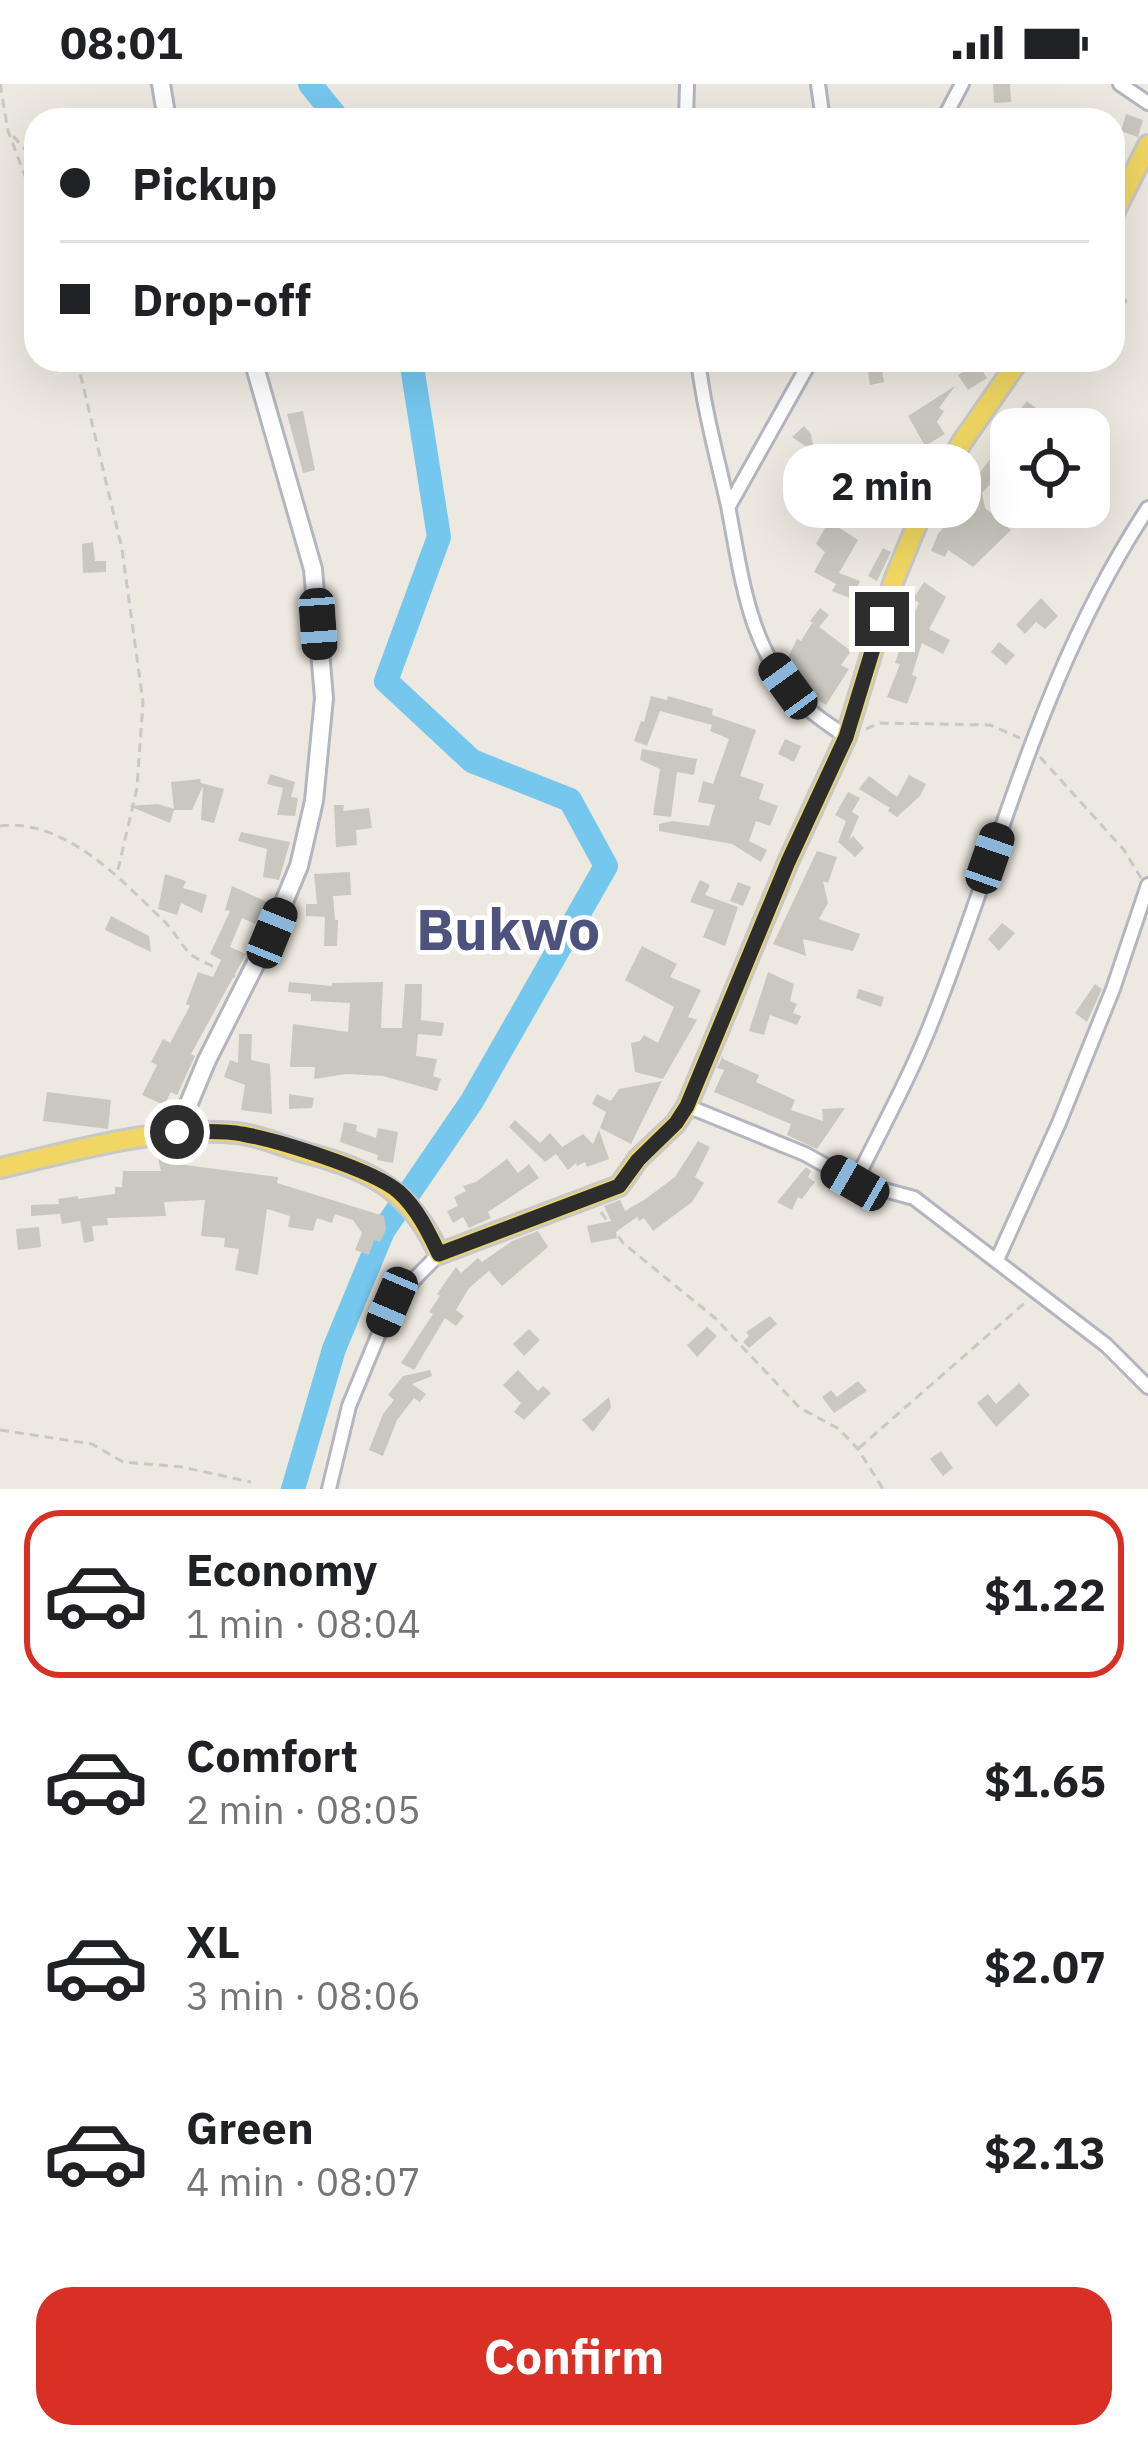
<!DOCTYPE html>
<meta charset="utf-8">
<style>
:root{--surface:#fff;--page:#f6f6f6;--text:#202124;--muted:#757577;--line:#e0e0e0;--accent:#d93025}
body{margin:0;font-family:"IBM Plex Sans",sans-serif;background:var(--page);color:var(--text);height:100vh;display:flex;flex-direction:column;font-size:45px;white-space:nowrap}
*{box-sizing:border-box;margin:0}
p{font-size:39px;color:var(--muted)}
.icon{flex:none;width:66px;height:66px;fill:none;stroke:currentColor;stroke-width:2;stroke-linecap:round;stroke-linejoin:round}
.map{position:relative;height:1405px;overflow:hidden}
.panel{display:flex;flex-direction:column;background:var(--surface);flex:1}
.panel>*{flex:none}
.hud{position:absolute;left:24px;top:24px;width:1101px;height:264px;border-radius:36px;box-shadow:0 12px 48px #0002;display:grid;align-content:center;height:264px;padding:0 36px;background:var(--surface)}
.tools{position:absolute;left:990px;top:324px;display:grid;gap:24px}
.tools a{display:grid;place-items:center;width:120px;height:120px;border-radius:24px;background:var(--surface);box-shadow:0 12px 48px #0002;font-size:60px}
.end{position:absolute;width:54px;height:54px;margin:-27px;border:15px solid #2d2d2d;background:#fff;box-shadow:0 0 0 6px #fff}
.from{border-radius:50%}
.bubble{position:absolute;height:84px;border-radius:36px;background:var(--surface);box-shadow:0 12px 48px #0002;font-size:39px;font-weight:700;line-height:84px;text-align:center}
.car{position:absolute;width:36px;height:72px;margin:-36px -18px;border-radius:15px;box-shadow:0 0 9px 3px #0007;background:linear-gradient(#222 24%,#8ab4d8 0 40%,#222 0 76%,#8ab4d8 0 86%,#222 0)}
.hud b{display:flex;align-items:center;gap:42px;height:114px;font-size:45px}
.hud b+b{border-top:3px solid var(--line)}
.hud i{width:30px;height:30px;background:var(--text)}
ul{padding:21px 0 0;list-style:none}
li{display:flex;align-items:center;gap:36px;height:168px;margin:0 24px 18px;padding:0 12px;border:6px solid transparent;border-radius:36px}
li div{flex:1}
li b{display:block;font-size:45px}
li em{font-style:normal;font-weight:700}
li.selected{border-color:var(--accent)}
li>.icon{width:108px;height:108px;stroke-width:1.5}
.cta{display:flex;gap:24px;margin-top:auto;padding:24px 36px}
.cta a{flex:1;height:138px;border-radius:36px;background:var(--accent);color:#fff;font-size:48px;font-weight:700;line-height:138px;text-align:center}
.status{display:flex;justify-content:space-between;align-items:center;height:84px;padding:0 60px;background:var(--surface);direction:ltr}
.status svg{height:33px;fill:currentColor}
.map>svg:first-child{display:block}
.lines{fill:none;stroke-linecap:round;stroke-linejoin:round}
.river{stroke:#75c7ee;stroke-width:24}
.building{fill:#cac7be}
.street-casing{stroke:#b3b5c0;stroke-width:18}
.secondary-casing{stroke:#b3b5c0;stroke-width:22}
.primary-casing{stroke:#c8c8c8;stroke-width:24}
.path{stroke:#c8c8c8;stroke-width:3;stroke-dasharray:9 6;stroke-linecap:butt}
.street{stroke:#fff;stroke-width:12}
.secondary{stroke:#fff;stroke-width:16}
.primary{stroke:#f0d763;stroke-width:18}
.route{stroke:#2d2d2d;stroke-width:15}
.labels{text-anchor:middle;stroke-width:9;stroke-linejoin:round;paint-order:stroke}
.town-label{font-size:57px;font-weight:bold;fill:#4d537e;stroke:#fff}
</style>
<div class="status"><b>08:01</b><svg viewBox="0 0 49 12"><path d="M0 12V9h3v3zM5 12V6h3v6zM10 12V3h3v9zM15 12V0h3v12zM26 1h20v11H26zM47 4h2v5h-2z"/></svg></div>
<div class="map">
<svg width="1148" height="1405" viewBox="0 0 1148 1405">
<rect width="100%" height="100%" fill="#eee9e0"/>
<g class="lines">
<!-- river -->
<path class="river" d="M 310,0 L 339,36
M 293,1405 L 334,1265 L 383,1147 L 472,1017 L 606,782 L 570,716 L 472,677 L 386,597 L 439,453 L 411,276"/>
</g>
<!-- building -->
<path class="building" d="M 993,0 L 1010,0 L 1011,18 L 994,19 Z
M 1126,30 L 1143,36 L 1138,53 L 1121,47 Z
M 1113,202 L 1128,217 L 1113,237 Z
M 866,276 L 880,276 L 884,298 L 870,301 Z
M 977,279 L 987,294 L 968,306 L 958,291 Z
M 955,302 L 939,324 L 944,327 L 937,338 L 945,350 L 925,362 L 908,332 Z
M 1027,317 L 1041,328 L 1027,345 L 1004,345 Z
M 303,327 L 315,386 L 303,389 L 287,330 Z
M 804,342 L 811,350 L 814,368 L 792,353 Z
M 893,374 L 920,393 L 911,408 L 894,398 L 881,384 Z
M 991,374 L 1005,384 L 982,409 L 985,424 L 1011,446 L 973,483 L 948,466 L 945,473 L 931,467 L 938,450 L 976,404 L 971,400 Z
M 829,437 L 858,456 L 839,489 L 860,497 L 852,515 L 832,507 L 836,500 L 814,488 L 825,468 L 816,460 Z
M 93,458 L 95,477 L 106,477 L 106,488 L 83,489 L 82,460 Z
M 883,464 L 891,468 L 877,497 L 868,492 Z
M 924,498 L 946,513 L 929,545 L 950,556 L 943,570 L 922,559 L 912,591 L 917,593 L 907,620 L 887,613 L 900,580 L 895,579 L 906,546 L 919,519 L 913,515 Z
M 1041,514 L 1058,532 L 1045,545 L 1036,538 L 1025,550 L 1016,541 Z
M 820,524 L 829,531 L 819,543 L 851,567 L 841,581 L 849,585 L 826,621 L 804,606 L 801,602 L 805,596 L 785,580 L 797,555 L 801,557 L 812,539 L 816,541 L 810,537 Z
M 999,558 L 1015,571 L 1006,581 L 991,568 Z
M 651,612 L 667,616 L 668,612 L 713,625 L 712,631 L 756,646 L 740,692 L 764,700 L 759,715 L 778,722 L 770,742 L 756,737 L 749,757 L 767,766 L 761,778 L 732,760 L 659,747 L 659,740 L 672,737 L 709,742 L 715,721 L 698,718 L 703,697 L 713,700 L 729,655 L 710,647 L 712,641 L 660,627 L 647,662 L 634,657 L 641,637 L 644,638 Z
M 785,655 L 801,662 L 794,678 L 778,670 Z
M 642,665 L 697,675 L 694,691 L 677,688 L 671,733 L 653,731 L 660,685 L 640,676 Z
M 270,690 L 295,698 L 291,713 L 298,714 L 295,732 L 277,731 L 283,704 L 267,700 Z
M 909,691 L 926,700 L 920,712 L 897,733 L 888,727 L 890,724 L 859,705 L 869,692 L 897,713 Z
M 200,695 L 201,699 L 224,705 L 214,739 L 201,736 L 203,702 L 192,726 L 174,726 L 170,739 L 129,722 L 158,720 L 174,725 L 171,698 Z
M 848,708 L 860,714 L 852,728 L 859,732 L 849,756 L 853,752 L 864,764 L 855,773 L 838,758 L 846,737 L 835,731 Z
M 334,721 L 344,721 L 343,727 L 369,724 L 372,744 L 356,746 L 357,761 L 336,763 Z
M 241,748 L 290,758 L 279,796 L 263,793 L 267,765 L 238,757 Z
M 817,767 L 837,773 L 828,799 L 823,797 L 828,819 L 819,835 L 860,850 L 853,867 L 803,855 L 806,872 L 773,860 Z
M 350,788 L 351,811 L 333,812 L 335,836 L 338,836 L 337,862 L 324,862 L 325,833 L 306,832 L 306,820 L 317,820 L 314,790 Z
M 165,790 L 186,797 L 183,804 L 207,811 L 202,829 L 181,819 L 177,831 L 158,825 Z
M 700,796 L 710,801 L 705,811 L 738,823 L 725,862 L 703,853 L 714,826 L 690,818 Z
M 738,798 L 751,803 L 743,822 L 730,817 Z
M 232,802 L 267,818 L 255,840 L 242,834 L 230,863 L 246,870 L 191,970 L 195,972 L 177,1011 L 171,1008 L 164,1021 L 142,1011 L 157,981 L 151,978 L 163,955 L 170,959 L 190,922 L 186,920 L 198,888 L 213,893 L 221,876 L 210,870 L 230,827 L 225,826 Z
M 111,832 L 149,852 L 151,868 L 105,846 Z
M 1002,839 L 1015,849 L 999,867 L 988,855 Z
M 642,862 L 677,880 L 670,893 L 701,906 L 688,933 L 697,936 L 663,995 L 635,988 L 631,959 L 640,957 L 644,951 L 658,959 L 674,923 L 625,896 Z
M 768,888 L 794,900 L 790,917 L 797,920 L 793,929 L 801,932 L 797,941 L 770,931 L 764,951 L 749,947 Z
M 289,898 L 332,902 L 332,899 L 383,898 L 381,944 L 402,944 L 405,900 L 422,900 L 421,936 L 444,939 L 442,952 L 418,950 L 416,972 L 437,975 L 433,992 L 441,995 L 437,1007 L 383,992 L 346,990 L 314,995 L 315,983 L 290,983 L 293,940 L 348,948 L 350,919 L 311,917 L 311,910 L 288,908 Z
M 1095,900 L 1102,905 L 1087,938 L 1075,929 Z
M 859,905 L 884,913 L 881,923 L 856,914 Z
M 239,950 L 252,950 L 251,976 L 270,980 L 272,1030 L 241,1026 L 245,1001 L 224,993 L 230,976 L 238,979 Z
M 723,971 L 723,975 L 759,991 L 756,998 L 795,1016 L 791,1026 L 823,1037 L 822,1025 L 845,1024 L 817,1065 L 787,1051 L 791,1040 L 714,1008 L 724,986 L 717,984 Z
M 662,997 L 631,1060 L 600,1044 L 606,1028 L 592,1020 L 597,1010 L 611,1017 L 619,1005 Z
M 47,1008 L 111,1016 L 108,1045 L 43,1037 Z
M 289,1010 L 314,1014 L 312,1024 L 289,1025 Z
M 515,1036 L 540,1059 L 550,1049 L 562,1063 L 583,1050 L 593,1060 L 599,1046 L 609,1075 L 587,1083 L 585,1078 L 577,1082 L 576,1079 L 568,1086 L 556,1070 L 545,1078 L 509,1043 Z
M 344,1038 L 357,1041 L 356,1047 L 376,1054 L 378,1044 L 398,1048 L 393,1079 L 377,1076 L 378,1071 L 340,1058 Z
M 698,1057 L 710,1063 L 695,1093 L 704,1099 L 692,1118 L 653,1147 L 644,1134 L 639,1137 L 637,1133 L 616,1148 L 617,1154 L 591,1159 L 587,1142 L 611,1137 L 604,1122 L 620,1116 L 625,1127 L 644,1116 L 675,1093 Z
M 169,1072 L 170,1079 L 278,1093 L 277,1099 L 384,1132 L 386,1146 L 380,1158 L 374,1156 L 369,1171 L 355,1166 L 362,1149 L 353,1136 L 335,1130 L 332,1139 L 317,1134 L 313,1147 L 288,1143 L 290,1132 L 267,1125 L 258,1191 L 235,1186 L 239,1165 L 224,1163 L 225,1154 L 201,1152 L 205,1116 L 164,1118 L 166,1132 L 107,1134 L 108,1141 L 92,1142 L 94,1157 L 84,1159 L 80,1137 L 62,1140 L 60,1130 L 31,1132 L 31,1121 L 59,1120 L 58,1115 L 78,1112 L 78,1115 L 115,1110 L 115,1103 L 122,1103 L 123,1087 L 161,1087 L 158,1075 Z
M 507,1075 L 518,1089 L 529,1080 L 539,1094 L 488,1128 L 491,1134 L 469,1144 L 463,1133 L 453,1139 L 447,1127 L 458,1122 L 454,1113 L 466,1107 L 463,1102 L 476,1098 Z
M 806,1083 L 811,1087 L 808,1093 L 815,1098 L 802,1115 L 798,1113 L 792,1126 L 777,1118 Z
M 39,1143 L 41,1163 L 18,1166 L 16,1145 Z
M 538,1147 L 548,1163 L 502,1202 L 489,1187 L 469,1204 L 456,1226 L 464,1232 L 456,1242 L 445,1234 L 414,1286 L 401,1279 L 433,1230 L 429,1228 L 440,1212 L 437,1210 L 456,1183 L 461,1189 L 478,1174 L 482,1178 L 512,1157 Z
M 770,1232 L 777,1240 L 749,1264 L 743,1258 L 749,1252 L 746,1248 Z
M 707,1243 L 717,1252 L 697,1273 L 687,1261 Z
M 529,1245 L 540,1256 L 524,1272 L 513,1260 Z
M 430,1286 L 432,1292 L 412,1300 L 426,1310 L 420,1318 L 414,1314 L 397,1336 L 383,1372 L 369,1366 L 383,1330 L 394,1316 L 388,1311 L 403,1292 Z
M 518,1286 L 538,1307 L 543,1302 L 551,1309 L 524,1336 L 514,1328 L 521,1319 L 503,1301 Z
M 858,1297 L 867,1307 L 834,1329 L 822,1313 L 831,1306 L 837,1313 Z
M 1019,1299 L 1030,1311 L 996,1343 L 977,1319 L 988,1310 L 996,1320 Z
M 609,1313 L 611,1324 L 593,1348 L 582,1336 Z
M 941,1367 L 953,1384 L 943,1392 L 930,1375 Z"/>
<g class="lines">
<!-- street casing -->
<g class="street-casing">
<path id="street" d="M 818,0 L 823,36
M 1120,0 L 1148,19
M 686,36 L 687,0
M 943,36 L 962,0
M 698,276 C 704,326 717,372 728,422 C 742,493 748,565 802,619 C 814,632 832,642 846,653
M 729,422 L 811,276
M 687,1022 L 805,1070 L 855,1098 L 914,1114 L 1106,1261 L 1148,1303
M 855,1098 C 882,1044 912,989 934,932 C 1004,755 1041,587 1148,424
M 997,1176 L 1059,1039 L 1113,905 L 1148,801
M 329,1405 L 349,1322 L 392,1218 L 439,1170"/>
</g>
<!-- secondary casing -->
<g class="secondary-casing">
<path id="secondary" d="M 161,0 L 167,36
M 177,1048 L 207,976 L 271,849 L 299,782 L 314,717 L 324,614 L 313,485 L 253,276"/>
</g>
<!-- primary casing -->
<g class="primary-casing">
<path id="primary" d="M 1113,131 L 1148,61
M 0,1084 C 78,1066 155,1042 236,1049 C 259,1051 284,1063 307,1069 C 373,1087 410,1106 439,1170 L 619,1102 L 638,1075 L 676,1039 L 687,1022 L 788,778 L 846,653 L 894,496 L 924,423 L 962,358 L 1019,276"/>
</g>
<!-- path -->
<path class="path" d="M 0,0 L 8,47 L 36,121
M 13,52 L 36,77
M 77,276 L 122,465 L 143,618 L 137,704 L 117,790
M 866,645 L 880,639 L 990,641 L 1020,654
M 1040,673 L 1124,766 L 1141,794
M 0,742 C 65,734 121,796 163,836 C 175,847 181,863 193,872 C 206,880 222,886 235,893
M 601,1128 L 623,1159 L 715,1234 L 800,1324 L 839,1345 L 858,1365 L 883,1405
M 0,1346 L 92,1360 L 123,1378 L 182,1383 L 251,1398
M 859,1364 L 1028,1216"/>
<!-- street -->
<use href="#street" class="street"/>
<!-- secondary -->
<use href="#secondary" class="secondary"/>
<!-- primary -->
<use href="#primary" class="primary"/>
</g>
<g class="lines">
<!-- route -->
<path class="route" d="M 177,1048 C 198,1048 222,1046 242,1050 C 277,1056 374,1086 399,1108 C 417,1124 429,1149 439,1170 L 619,1102 L 638,1076 L 676,1039 L 687,1022 L 788,778 L 846,653 L 882,535"/>
</g>
<g class="labels">
<!-- town labels -->
<g class="town-label">
<text x="508" y="866">Bukwo</text>
</g>
</g>
</svg>
<div class="tools">
<a><svg class="icon" aria-label="locate" viewBox="0 0 24 24"><circle cx="12" cy="12" r="6"/><path d="M12 2v4M12 18v4M2 12h4M18 12h4"/></svg></a>
</div>
<i class="end from" style="left:177px;top:1048px"></i>
<i class="end" style="left:882px;top:535px"></i>
<div class="bubble" style="left:783px;top:360px;width:198px">2 min</div>
<i class="car" style="left:318px;top:540px;rotate:176deg"></i>
<i class="car" style="left:788px;top:602px;rotate:324deg"></i>
<i class="car" style="left:990px;top:774px;rotate:19deg"></i>
<i class="car" style="left:272px;top:849px;rotate:22deg"></i>
<i class="car" style="left:855px;top:1099px;rotate:300deg"></i>
<i class="car" style="left:392px;top:1218px;rotate:203deg"></i>
<div class="hud">
<b><i class="from"></i>Pickup</b>
<b><i></i>Drop-off</b>
</div>
</div>
<section class="panel">
<ul>
<li class="selected"><svg class="icon" aria-label="car" viewBox="0 0 24 24"><path d="M5 17H2v-5l4-1 3-4h7l3 4 3 1v5h-3M9 17h6M6 11h13"/><circle cx="7" cy="17" r="2"/><circle cx="17" cy="17" r="2"/></svg><div><b>Economy</b><p>1 min · 08:04</p></div><em>$1.22</em></li>
<li><svg class="icon" aria-label="car" viewBox="0 0 24 24"><path d="M5 17H2v-5l4-1 3-4h7l3 4 3 1v5h-3M9 17h6M6 11h13"/><circle cx="7" cy="17" r="2"/><circle cx="17" cy="17" r="2"/></svg><div><b>Comfort</b><p>2 min · 08:05</p></div><em>$1.65</em></li>
<li><svg class="icon" aria-label="car" viewBox="0 0 24 24"><path d="M5 17H2v-5l4-1 3-4h7l3 4 3 1v5h-3M9 17h6M6 11h13"/><circle cx="7" cy="17" r="2"/><circle cx="17" cy="17" r="2"/></svg><div><b>XL</b><p>3 min · 08:06</p></div><em>$2.07</em></li>
<li><svg class="icon" aria-label="car" viewBox="0 0 24 24"><path d="M5 17H2v-5l4-1 3-4h7l3 4 3 1v5h-3M9 17h6M6 11h13"/><circle cx="7" cy="17" r="2"/><circle cx="17" cy="17" r="2"/></svg><div><b>Green</b><p>4 min · 08:07</p></div><em>$2.13</em></li>
</ul>
<div class="cta"><a>Confirm</a></div>
</section>
